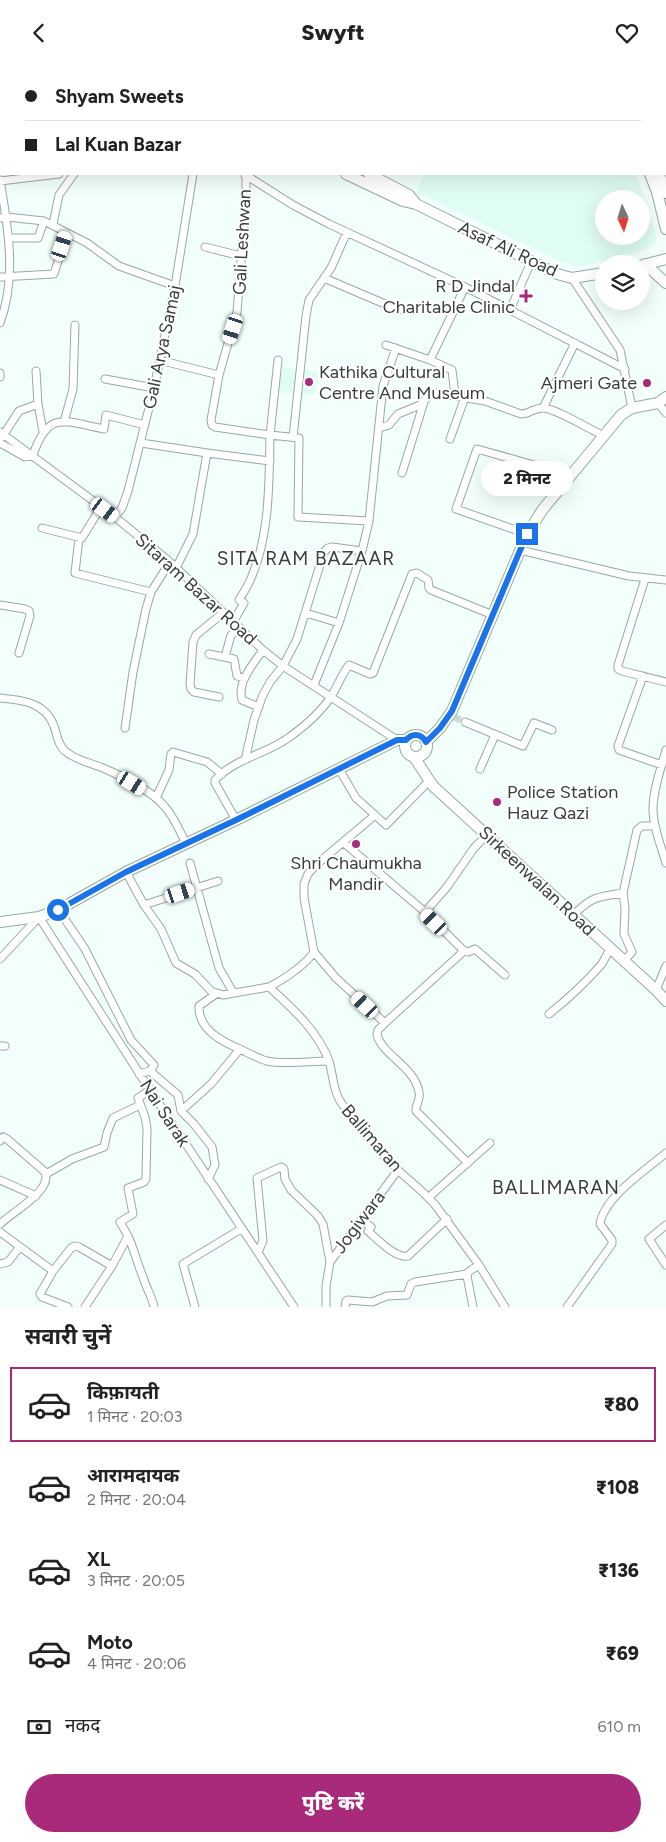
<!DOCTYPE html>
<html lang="hi">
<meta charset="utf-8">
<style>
:root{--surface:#fff;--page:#f2f2f2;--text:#222;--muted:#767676;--line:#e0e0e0;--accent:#a92a7a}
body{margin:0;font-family:Figtree,"Noto Sans Devanagari",sans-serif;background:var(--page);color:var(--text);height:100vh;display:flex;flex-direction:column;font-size:19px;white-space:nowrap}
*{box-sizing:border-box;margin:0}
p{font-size:16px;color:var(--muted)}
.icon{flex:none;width:28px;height:28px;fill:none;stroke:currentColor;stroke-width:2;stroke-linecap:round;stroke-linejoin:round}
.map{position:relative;height:1242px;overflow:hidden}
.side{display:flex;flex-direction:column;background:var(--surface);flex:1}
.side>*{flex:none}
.hud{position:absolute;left:0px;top:0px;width:666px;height:110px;box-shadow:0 5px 20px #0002;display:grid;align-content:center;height:110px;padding:0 25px;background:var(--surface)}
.needle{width:32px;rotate:176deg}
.fabs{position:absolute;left:595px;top:125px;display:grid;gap:10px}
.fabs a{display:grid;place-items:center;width:55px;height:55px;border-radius:50%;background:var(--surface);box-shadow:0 5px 20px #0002;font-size:25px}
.end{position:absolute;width:22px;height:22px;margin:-11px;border:6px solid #1a73e8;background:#fff;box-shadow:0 0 0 2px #fff}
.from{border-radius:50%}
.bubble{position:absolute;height:35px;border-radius:18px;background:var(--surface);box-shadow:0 5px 20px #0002;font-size:16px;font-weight:800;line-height:35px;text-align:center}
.car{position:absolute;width:15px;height:30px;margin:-15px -8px;border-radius:6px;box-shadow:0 0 4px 1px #0007;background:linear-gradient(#fff 24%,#345 0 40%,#fff 0 76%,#345 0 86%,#fff 0)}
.hud b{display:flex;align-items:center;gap:18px;height:48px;font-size:19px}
.hud b+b{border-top:1px solid var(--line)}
.hud i{width:12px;height:12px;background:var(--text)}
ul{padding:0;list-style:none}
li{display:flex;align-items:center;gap:15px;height:75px;margin:0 10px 8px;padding:0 15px;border:2px solid transparent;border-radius:0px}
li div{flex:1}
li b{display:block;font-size:19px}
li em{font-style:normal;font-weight:800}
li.on{border-color:var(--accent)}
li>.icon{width:45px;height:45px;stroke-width:1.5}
h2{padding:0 25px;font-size:22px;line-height:60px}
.pay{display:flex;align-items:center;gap:12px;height:55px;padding:0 25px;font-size:19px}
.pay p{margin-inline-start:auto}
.action{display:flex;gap:10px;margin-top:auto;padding:10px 25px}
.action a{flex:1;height:58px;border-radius:30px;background:var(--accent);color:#fff;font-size:20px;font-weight:800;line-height:58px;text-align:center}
header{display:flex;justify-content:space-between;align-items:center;height:65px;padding:0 25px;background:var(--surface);font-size:22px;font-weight:800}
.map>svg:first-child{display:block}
.built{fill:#dffcf5;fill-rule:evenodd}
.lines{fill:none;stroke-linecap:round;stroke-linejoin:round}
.street-tunnel{stroke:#cdd9d5;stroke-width:7;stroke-dasharray:7 3.5;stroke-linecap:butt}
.street-casing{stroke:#96a9a4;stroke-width:9}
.secondary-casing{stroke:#96a9a4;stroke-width:12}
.street{stroke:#fff;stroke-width:7}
.secondary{stroke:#fff;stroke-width:10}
.route{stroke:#1a73e8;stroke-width:6}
.poi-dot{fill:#a92a7a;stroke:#fff;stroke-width:2}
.labels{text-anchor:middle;stroke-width:4;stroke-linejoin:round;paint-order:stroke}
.street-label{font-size:18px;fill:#373f3d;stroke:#fff}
.poi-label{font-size:18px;fill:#373f3d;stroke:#fff;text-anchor:end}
.neighbourhood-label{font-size:19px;letter-spacing:1px;fill:#373f3d;stroke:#fff}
</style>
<header><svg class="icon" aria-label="back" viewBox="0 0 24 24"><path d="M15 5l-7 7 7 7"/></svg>Swyft<svg class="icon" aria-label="heart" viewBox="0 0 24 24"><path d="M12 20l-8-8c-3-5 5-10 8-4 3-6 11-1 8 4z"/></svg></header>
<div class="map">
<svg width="666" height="1242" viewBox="0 0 666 1242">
<rect width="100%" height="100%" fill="#f3fffb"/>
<!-- built -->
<path class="built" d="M 425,109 L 636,109 L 655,166 L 656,178 L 648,184 L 580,202 L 562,197 L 416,127 ZM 604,134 L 641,134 L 641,171 L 604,171 Z
M 280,302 L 298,304 L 295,328 L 276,327 Z
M 301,304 L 319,307 L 314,330 L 299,329 Z"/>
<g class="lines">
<!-- street-tunnel -->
<path class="street-tunnel" d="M 454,652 L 465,657"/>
<!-- street casing -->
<g class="street-casing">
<path id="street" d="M 0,17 L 1,17
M 0,42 L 1,41
M 0,57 L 1,57
M 0,83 L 1,83
M 244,109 L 293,140 L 329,159 L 465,222 L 625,304
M 246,110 L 246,133 L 237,247 L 219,310 L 211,355 L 212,360 L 215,362 L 270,370 L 278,295
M 0,115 C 8,162 17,212 0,258
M 0,116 L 59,109
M 0,153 L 7,152 L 44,156 L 87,178 L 119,201 L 175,221
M 53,159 L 59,130 L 74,109
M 9,173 L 38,173 L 44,156
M 205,182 L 241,191
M 0,212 L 54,209 L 67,168
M 324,213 L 399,245
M 572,213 L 620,285 L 632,343
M 510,245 L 531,197
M 386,280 L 430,295 L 465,222
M 159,295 L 219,310
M 430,295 L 452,305 L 455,330
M 36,306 L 38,339 L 43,367
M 0,308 L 0,312
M 105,314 L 154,323
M 658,338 L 666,348
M 543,343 L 575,278
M 64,357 L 73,324 L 75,260
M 379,363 L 389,360 L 398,349 L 420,340 L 432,328 L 436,328 L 485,336 L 521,349 C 529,349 534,343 543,343 C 555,343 591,365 604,371
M 0,367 L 115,452 L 170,497 L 263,585 L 283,601 L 397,675
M 2,372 L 19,346 L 38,339
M 293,372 L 306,251 L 309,235 L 331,203 L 347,167
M 450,374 L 465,332
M 0,378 L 25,392 L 33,390 C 48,345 64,356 104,364 L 106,350 L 145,360
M 141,378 L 207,388 L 270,396
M 402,408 L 424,337
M 115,452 L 122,443 L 128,426 L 154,323 L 175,221 L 193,109
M 42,463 L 82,473 L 101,442
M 527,469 L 456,444 L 477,384 L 534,400 L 538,414 L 563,420
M 79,473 L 75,508 L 151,527
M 520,485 L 629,511 L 666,515
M 176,503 L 193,469 L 207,388
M 645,514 L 618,600 L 618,604 L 622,606 L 666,617
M 0,540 L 25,544 L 29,546 L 30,551 L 19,588
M 306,548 L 339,558
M 233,557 L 244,538 L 239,535 C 244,527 249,519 252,511 C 270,468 269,416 270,370 L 299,373 L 298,452 L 369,456
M 209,589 L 234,594 L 237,611 L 245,613
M 225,592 L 231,570 L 241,564
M 643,611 L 618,681 L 619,685 L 662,700
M 314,620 L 339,558 L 362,486 L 369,456 L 383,321 L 396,283
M 219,632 L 194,627 L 191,624 L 190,619 L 193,577 L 196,570 L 223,548
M 0,633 C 22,635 45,637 54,661 C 57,670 58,680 65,686 C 75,695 91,698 103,703 C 122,711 152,726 165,742 C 174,752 180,766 186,779
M 259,642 L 242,635 C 237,617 253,599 263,585
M 465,657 L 523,681 L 534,658 L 552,665
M 125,663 L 133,607 L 146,544 L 151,527 L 170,497
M 666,685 C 661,704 653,724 653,744 C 653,762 661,781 666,798
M 245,695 L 254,655 L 262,632 L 270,617 L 283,601 L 297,574 L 324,487 L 328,483 L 332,482 L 362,486
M 339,704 L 356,733 L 386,760 L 429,716
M 480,704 L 495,670
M 156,733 L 169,705 L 171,689 L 173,687 L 207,697 L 222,709
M 374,751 L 317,799 L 308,809 L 304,819 L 304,833 L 314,887 L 336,913 L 385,958
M 236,755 L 215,718 L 215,715 C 235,693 268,689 291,671 C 306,660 322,646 332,630 C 338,620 342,609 349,600 L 370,609 L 373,608 L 412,509 L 417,508 L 428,515 L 429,523 L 431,525 L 493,550
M 344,778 L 425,847 L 464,886 L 385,958 L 378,965 L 377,970 C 383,991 414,1001 419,1027 C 421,1035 415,1040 416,1046 L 468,1098
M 190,798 L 219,903 L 233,927
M 126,807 L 144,840 L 161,864 L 176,898 L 195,909 L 211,926 L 223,930 L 269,922 C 292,943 318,966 329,996 C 333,1009 333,1025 340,1036 C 357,1061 378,1086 400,1107 C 412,1118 425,1128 436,1141 L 479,1200 L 505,1242
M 144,840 L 218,816
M 58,844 L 85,884 L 131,975 L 154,1000 L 150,1006
M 425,847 L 447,822 L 474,783 L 487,770
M 574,850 C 590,832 600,831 623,828
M 464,886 L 468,887 L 475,884 L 505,910
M 0,894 L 39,852 L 150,1025 L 294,1242
M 624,896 L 632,887 L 624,869 L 625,843 L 623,828 L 637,765 L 642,761 L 655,761
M 269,922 C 284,914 304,901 314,887
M 656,925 L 666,901
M 216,929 L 199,941 C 198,967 226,978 246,987 C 252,990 260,994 267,996 C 286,1000 309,996 329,996
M 549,949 C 568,934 585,918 601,900 C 605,895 606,889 611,884
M 0,981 L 5,981
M 139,1009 L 150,1006 L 178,1030 L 181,1046 L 194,1059 L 212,1082 L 215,1100 L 208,1114
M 181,1046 L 211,1019 L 240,984
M 0,1076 L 3,1072 L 7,1074 L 45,1107 C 53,1126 12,1147 0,1159
M 46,1109 L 72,1094 L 104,1082 L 107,1068 L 113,1053 L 140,1040
M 0,1115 L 36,1131
M 429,1132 L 490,1078
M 361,1154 L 371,1162 L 368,1166 C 377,1174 396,1194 408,1191 L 447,1154
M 666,1160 L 649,1174 L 666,1200
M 0,1167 L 53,1206
M 128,1171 C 134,1184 137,1198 143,1212 C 146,1223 152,1231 154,1242
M 258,1187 L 263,1176 L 257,1113 L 281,1102 L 284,1104 L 285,1114 L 291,1125 L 318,1151 L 323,1159 L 330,1197
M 0,1199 L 8,1197 L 19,1183
M 68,1242 L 42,1232 L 40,1229 L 53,1206 L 71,1183 L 75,1181 L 79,1182 L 112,1201
M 85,1242 L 112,1201 L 128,1171 L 120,1157 L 133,1149 L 128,1123 L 144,1117 L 146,1114 L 147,1063 L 145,1052 L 138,1033 L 150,1025
M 195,1242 L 183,1199 L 241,1164
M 326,1242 L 326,1221 L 330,1197 L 398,1105
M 345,1242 L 346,1236 L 348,1235 L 372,1237 L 387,1231 L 407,1230 L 411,1219 L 415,1217 L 467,1209
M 473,1242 L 467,1211 L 468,1207 L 479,1200
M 567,1242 L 612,1179 L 612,1175 L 600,1159 C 604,1132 646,1105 666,1088"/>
</g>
<!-- secondary casing -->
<g class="secondary-casing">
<path id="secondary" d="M 68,0 L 71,1
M 85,0 L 92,1
M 454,0 L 456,1
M 486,0 L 489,1
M 270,1 L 270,0
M 287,1 L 287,0
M 650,1 L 650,0
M 346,109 L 403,136 L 416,139 L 557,209 L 572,213 L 604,208
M 369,109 L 409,130 L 416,139
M 650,109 L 657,127 L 666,164
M 659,109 L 666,128
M 645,199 L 666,218
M 643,200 L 666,194
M405 681a11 11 0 1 1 22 0a11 11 0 1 1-22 0Z
M 426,677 L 440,663 L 452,646 L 527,469 L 543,444 L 621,350 L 632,343 L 658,338 L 666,332
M 414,692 L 433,721 L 656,925 L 666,936
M 0,857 L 39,852 L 58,845 L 126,807 L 236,755 L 397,675 L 406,675"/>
</g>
<!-- street -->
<use href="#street" class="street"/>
<!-- secondary -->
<use href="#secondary" class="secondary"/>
</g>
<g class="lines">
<!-- route -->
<path class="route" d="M 58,845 L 126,807 L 236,755 L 397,675 L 406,675 C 412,668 421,668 426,677 L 440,663 L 452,646 L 527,469"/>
</g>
<!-- markers -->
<g class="poi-dot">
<path d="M523.5 223.5h5v5h5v5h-5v5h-5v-5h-5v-5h5z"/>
<circle cx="309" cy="317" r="5"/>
<circle cx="647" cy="318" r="5"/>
<circle cx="497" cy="737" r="5"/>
<circle cx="356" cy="779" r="5"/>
</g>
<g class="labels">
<!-- street labels -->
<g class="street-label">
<text transform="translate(242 177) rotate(-87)" y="6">Gali Leshwan</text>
<text transform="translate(508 184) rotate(25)" y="6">Asaf Ali Road</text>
<text transform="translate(162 282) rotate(-78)" y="6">Gali Arya Samaj</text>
<text transform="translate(196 524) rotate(42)" y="6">Sitaram Bazar Road</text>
<text transform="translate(537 816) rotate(43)" y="6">Sirkeenwalan Road</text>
<text transform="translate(165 1048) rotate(57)" y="6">Nai Sarak</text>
<text transform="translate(372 1073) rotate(49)" y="6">Ballimaran</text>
<text transform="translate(359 1157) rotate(-53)" y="6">Jogiwara</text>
</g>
<!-- poi labels -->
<g class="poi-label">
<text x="515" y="227">R D Jindal<tspan x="515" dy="21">Charitable Clinic</tspan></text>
<text x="319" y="313" text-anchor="start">Kathika Cultural<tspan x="319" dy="21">Centre And Museum</tspan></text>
<text x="637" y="324">Ajmeri Gate</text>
<text x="507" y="733" text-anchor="start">Police Station<tspan x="507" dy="21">Hauz Qazi</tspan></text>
<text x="356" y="804" text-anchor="middle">Shri Chaumukha<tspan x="356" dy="21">Mandir</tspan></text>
</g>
<!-- neighbourhood labels -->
<g class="neighbourhood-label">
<text x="306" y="500">SITA RAM BAZAAR</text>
<text x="556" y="1129">BALLIMARAN</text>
</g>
</g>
</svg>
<div class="fabs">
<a><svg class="needle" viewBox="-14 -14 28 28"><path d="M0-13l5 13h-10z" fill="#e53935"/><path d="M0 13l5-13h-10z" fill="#767676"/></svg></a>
<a><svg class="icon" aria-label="layers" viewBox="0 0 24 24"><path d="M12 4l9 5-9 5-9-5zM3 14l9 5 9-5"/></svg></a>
</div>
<i class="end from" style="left:58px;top:845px"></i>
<i class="end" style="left:527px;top:469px"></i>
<div class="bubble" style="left:481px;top:396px;width:92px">2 मिनट</div>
<i class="car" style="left:62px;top:181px;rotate:18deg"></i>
<i class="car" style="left:233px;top:264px;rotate:198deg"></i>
<i class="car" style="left:105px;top:445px;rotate:126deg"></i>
<i class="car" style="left:132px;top:718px;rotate:121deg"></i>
<i class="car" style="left:180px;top:828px;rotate:72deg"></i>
<i class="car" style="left:434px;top:857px;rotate:314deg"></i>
<i class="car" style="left:365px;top:940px;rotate:313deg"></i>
<div class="hud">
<b><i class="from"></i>Shyam Sweets</b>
<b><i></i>Lal Kuan Bazar</b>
</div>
</div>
<section class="side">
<h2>सवारी चुनें</h2>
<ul>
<li class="on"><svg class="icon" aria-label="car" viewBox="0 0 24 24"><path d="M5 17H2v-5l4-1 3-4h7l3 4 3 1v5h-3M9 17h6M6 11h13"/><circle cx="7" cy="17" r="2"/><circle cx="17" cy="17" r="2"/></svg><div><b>किफ़ायती</b><p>1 मिनट · 20:03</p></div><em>₹80</em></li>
<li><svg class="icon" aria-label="car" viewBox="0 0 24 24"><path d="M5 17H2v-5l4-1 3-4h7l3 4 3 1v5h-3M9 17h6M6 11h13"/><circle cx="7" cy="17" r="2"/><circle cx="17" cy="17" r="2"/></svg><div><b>आरामदायक</b><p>2 मिनट · 20:04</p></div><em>₹108</em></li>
<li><svg class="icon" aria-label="car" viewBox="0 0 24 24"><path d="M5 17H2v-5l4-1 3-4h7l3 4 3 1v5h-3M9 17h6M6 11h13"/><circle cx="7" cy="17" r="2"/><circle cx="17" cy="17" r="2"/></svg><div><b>XL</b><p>3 मिनट · 20:05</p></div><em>₹136</em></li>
<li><svg class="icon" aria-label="car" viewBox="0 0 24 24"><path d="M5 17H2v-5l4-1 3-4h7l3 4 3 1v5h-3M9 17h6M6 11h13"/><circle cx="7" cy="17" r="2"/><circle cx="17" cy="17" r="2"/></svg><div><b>Moto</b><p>4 मिनट · 20:06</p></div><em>₹69</em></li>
</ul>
<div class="pay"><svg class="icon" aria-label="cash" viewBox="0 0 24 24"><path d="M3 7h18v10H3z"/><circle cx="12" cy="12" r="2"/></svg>नकद<p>610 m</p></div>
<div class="action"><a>पुष्टि करें</a></div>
</section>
